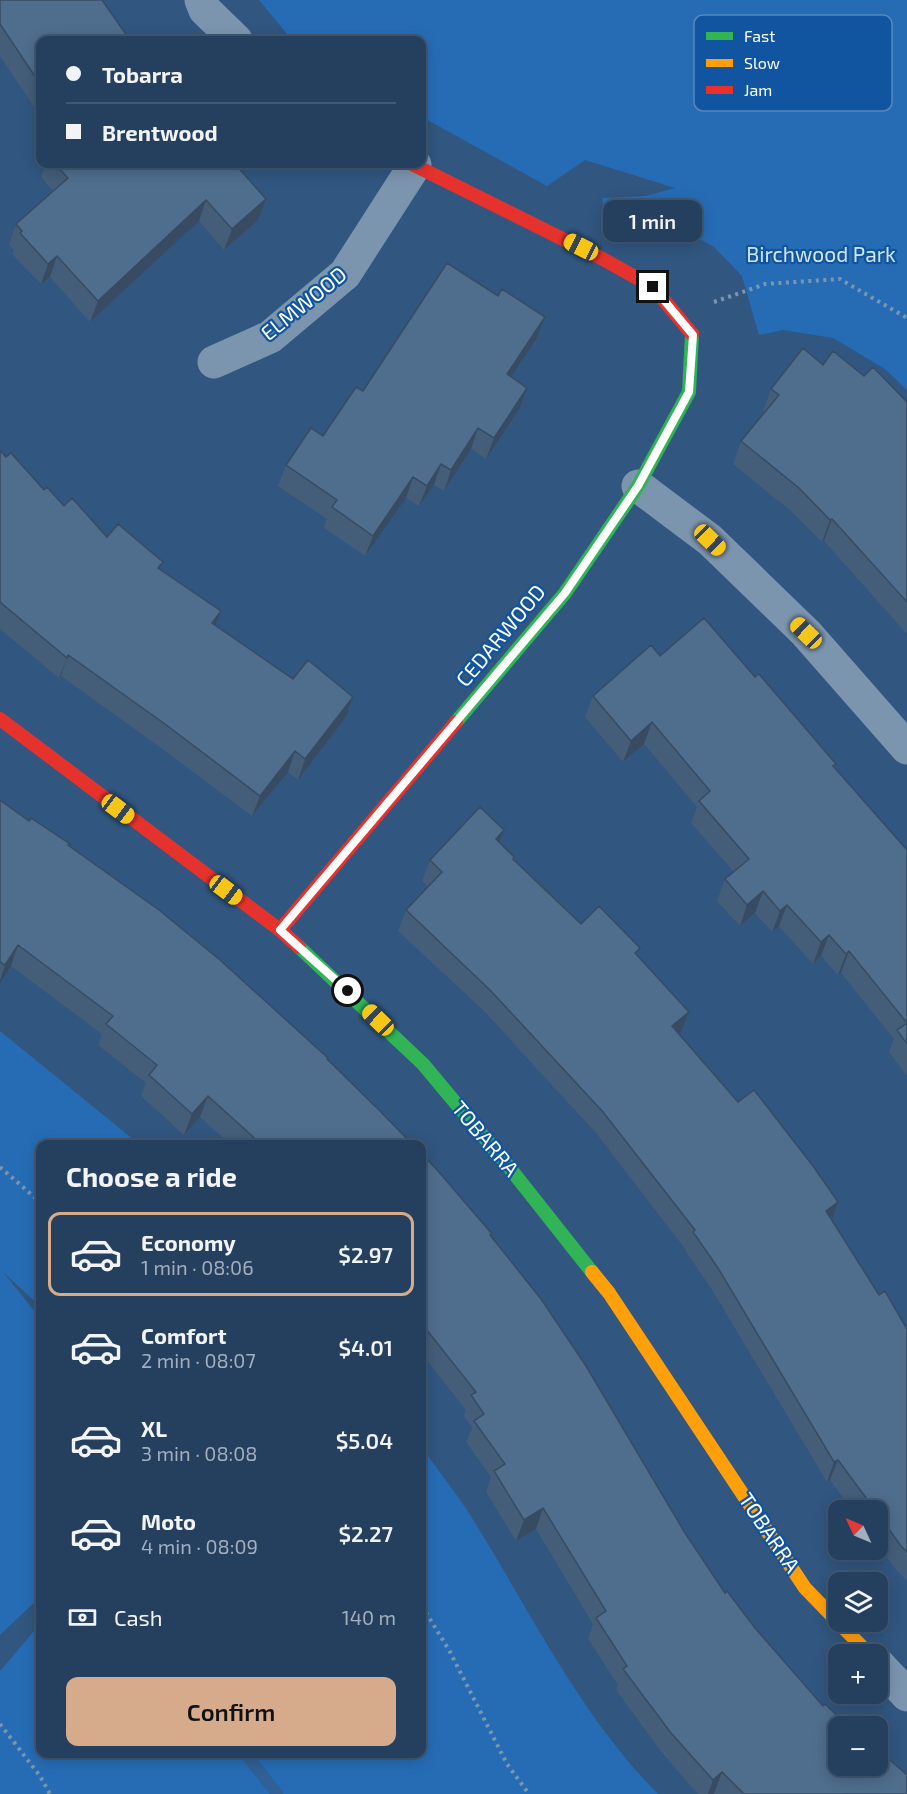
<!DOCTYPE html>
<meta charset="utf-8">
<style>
:root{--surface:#25405f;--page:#2d4765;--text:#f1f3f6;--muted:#a3afbd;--line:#425974;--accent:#d6ab8b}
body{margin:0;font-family:"Exo 2",sans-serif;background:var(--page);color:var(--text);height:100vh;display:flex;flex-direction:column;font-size:22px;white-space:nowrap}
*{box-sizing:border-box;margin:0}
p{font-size:20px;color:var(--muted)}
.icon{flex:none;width:33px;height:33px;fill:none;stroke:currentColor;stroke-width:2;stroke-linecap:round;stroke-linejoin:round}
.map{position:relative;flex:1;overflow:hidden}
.drawer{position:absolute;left:36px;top:1140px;width:390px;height:618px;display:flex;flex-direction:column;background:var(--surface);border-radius:12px;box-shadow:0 3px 15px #0003,0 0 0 2px var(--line)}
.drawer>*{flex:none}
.top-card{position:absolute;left:36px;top:36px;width:390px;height:132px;border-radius:12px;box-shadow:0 3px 15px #0003,0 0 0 2px var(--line);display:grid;align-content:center;height:132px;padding:0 30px;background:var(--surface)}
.needle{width:39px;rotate:314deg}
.fabs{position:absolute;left:828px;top:1500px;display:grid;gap:12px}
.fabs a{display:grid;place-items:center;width:60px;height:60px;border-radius:12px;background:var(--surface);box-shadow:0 3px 15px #0003,0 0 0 2px var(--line);font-size:30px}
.end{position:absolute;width:27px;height:27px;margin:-14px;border:8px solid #fff;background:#111;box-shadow:0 0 0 3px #111}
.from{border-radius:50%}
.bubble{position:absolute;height:42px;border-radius:12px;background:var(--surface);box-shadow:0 3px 15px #0003,0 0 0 2px var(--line);font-size:20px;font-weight:600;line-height:42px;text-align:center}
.car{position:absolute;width:18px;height:36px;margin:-18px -9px;border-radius:8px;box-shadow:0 0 4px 2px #0007;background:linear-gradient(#f5c518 24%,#345 0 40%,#f5c518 0 76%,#345 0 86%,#f5c518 0)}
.top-card b{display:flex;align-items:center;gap:21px;height:57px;font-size:22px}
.top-card b+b{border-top:2px solid var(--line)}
.top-card i{width:15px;height:15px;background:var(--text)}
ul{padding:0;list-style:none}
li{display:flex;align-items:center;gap:18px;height:84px;margin:0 12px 9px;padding:0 18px;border:3px solid transparent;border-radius:12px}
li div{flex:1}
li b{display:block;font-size:22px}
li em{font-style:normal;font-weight:600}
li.on{border-color:var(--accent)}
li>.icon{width:54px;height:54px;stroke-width:1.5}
h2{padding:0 30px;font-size:27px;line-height:72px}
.pay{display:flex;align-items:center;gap:15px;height:66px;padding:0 30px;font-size:22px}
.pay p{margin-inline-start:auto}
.button{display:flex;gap:12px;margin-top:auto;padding:12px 30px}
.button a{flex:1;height:69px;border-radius:12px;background:var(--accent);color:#111;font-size:24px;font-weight:600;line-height:69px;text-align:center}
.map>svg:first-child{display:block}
.green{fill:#266cb5}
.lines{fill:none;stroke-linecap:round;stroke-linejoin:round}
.stream{stroke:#306095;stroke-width:12}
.path{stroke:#7c95af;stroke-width:4;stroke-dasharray:3 4.5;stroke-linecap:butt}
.street{stroke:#7c95af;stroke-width:33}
.fast{stroke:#30b455;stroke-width:14}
.slow{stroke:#ff9f0a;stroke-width:14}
.jam{stroke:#e5322d;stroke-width:14}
.wall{fill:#445e79}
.shaded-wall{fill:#374c63}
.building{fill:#4f6d8d;stroke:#374c63;stroke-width:1.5}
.route{stroke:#fff;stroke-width:8}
.labels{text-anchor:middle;stroke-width:4.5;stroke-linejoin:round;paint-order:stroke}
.park-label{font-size:21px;fill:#d1e7fe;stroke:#11549f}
.street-label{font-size:21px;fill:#fff;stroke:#11549f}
.key{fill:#11549f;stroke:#5887bc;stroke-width:1.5}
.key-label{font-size:16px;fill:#fff}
</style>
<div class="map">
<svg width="907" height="1794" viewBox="0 0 907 1794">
<rect width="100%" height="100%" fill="#31567f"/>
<!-- green -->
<path class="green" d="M 259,0 L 907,0 L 907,390 L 885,369 L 833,338 L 783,330 L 759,335 L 742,276 L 714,247 L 685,231 L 604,210 L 602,198 L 645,196 L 675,188 L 585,160 L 547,186 L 422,117 L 422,40 L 292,40 Z
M 0,1031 L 139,1144 L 40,1144 L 40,1306 L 3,1272 L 40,1318 L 40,1597 L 0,1635 Z
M 422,1447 C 436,1468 453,1489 467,1510 C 528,1606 577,1712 658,1794 L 0,1794 L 0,1671 L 40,1624 L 40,1754 L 422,1754 Z"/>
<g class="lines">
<!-- stream -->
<path class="stream" d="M 246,1754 L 277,1794"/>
<!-- path -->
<path class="path" d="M 714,302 L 765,284 L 840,279 L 907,318
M 0,1167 L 40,1202
M 422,1606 L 449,1650 L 507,1764 L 529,1794
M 0,1724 L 40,1776 L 50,1794"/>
<!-- street -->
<path class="street" d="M 201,0 L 205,10 L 236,40
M 214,362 L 270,337 L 345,274 L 415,165
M 638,486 L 710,540 L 806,633 L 907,748
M 878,1664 L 907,1695"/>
<!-- fast -->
<path class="fast" d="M 456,722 L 565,593 L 638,486 L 689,392 L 692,334
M 299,947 L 423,1064 L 509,1167 L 592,1272"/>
<!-- slow -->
<path class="slow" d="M 592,1272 L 609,1293 L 805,1588 L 869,1654"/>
<!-- jam -->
<path class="jam" d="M 412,164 L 601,258 L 653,287 L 692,334
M 0,719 L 280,930 L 299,947
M 280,930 L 456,722"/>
</g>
<!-- wall -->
<path class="wall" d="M 0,0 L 40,40 L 40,116 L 0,56 Z
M 46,164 L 235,164 L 258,220 L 224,250 L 199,221 L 90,322 L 50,277 L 41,284 L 12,254 L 14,250 L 9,245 L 16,224 L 53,191 L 41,177 Z
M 498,296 L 545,317 L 537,338 L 511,377 L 527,388 L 520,408 L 486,459 L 471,449 L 444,491 L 434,485 L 419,506 L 406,498 L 365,556 L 324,528 L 327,519 L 278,486 L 286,465 L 323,436 L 363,391 Z
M 823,365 L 864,376 L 907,402 L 907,634 L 824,541 L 822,542 L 791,511 L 733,464 L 741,441 L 765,412 L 763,411 L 771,389 Z
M 0,450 L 6,457 L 44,490 L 64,506 L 107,537 L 160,569 L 215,625 L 293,679 L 353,697 L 346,717 L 298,780 L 288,772 L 252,816 L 157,745 L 61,676 L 59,678 L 0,629 Z
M 660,656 L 755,677 L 836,764 L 834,768 L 907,850 L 907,1076 L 889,1052 L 894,1039 L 841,973 L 838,975 L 821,956 L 813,964 L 779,926 L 772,932 L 755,913 L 740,926 L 717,901 L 725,879 L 734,872 L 691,823 L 697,807 L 644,744 L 623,762 L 585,717 L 593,696 Z
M 0,800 L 29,821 L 69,846 L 327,1060 L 412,1144 L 230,1144 L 200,1117 L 184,1135 L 141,1096 L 146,1083 L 98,1045 L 102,1034 L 11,966 L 0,983 Z
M 504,830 L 500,843 L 514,857 L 514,859 L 581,924 L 637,956 L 689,1012 L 681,1032 L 679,1034 L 738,1102 L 838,1202 L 832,1220 L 879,1295 L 907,1329 L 907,1581 L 893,1566 L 878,1545 L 878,1510 L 852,1510 L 830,1480 L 827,1482 L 711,1288 L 686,1252 L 686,1250 L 596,1133 L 484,1011 L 398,931 L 406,910 L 428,887 L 422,881 L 430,860 Z
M 422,1154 L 491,1236 L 725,1593 L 823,1706 L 907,1794 L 698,1794 L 663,1754 L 616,1690 L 618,1685 L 588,1639 L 593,1624 L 536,1529 L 516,1541 L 486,1492 L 491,1477 L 466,1442 L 472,1428 L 464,1416 L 466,1410 L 422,1354 Z"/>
<!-- shaded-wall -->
<path class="shaded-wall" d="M 266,199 L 258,220 L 224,250 L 232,229 Z
M 206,200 L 199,221 L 90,322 L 98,301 Z
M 57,256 L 50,277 L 41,284 L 48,264 Z
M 545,317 L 537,338 L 499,395 L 507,374 Z
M 527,388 L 520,408 L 486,459 L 494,438 Z
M 478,428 L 471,449 L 444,491 L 451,470 Z
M 441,464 L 434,485 L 419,506 L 427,486 Z
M 413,477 L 406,498 L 365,556 L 373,536 Z
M 832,519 L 824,541 L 822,542 L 830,520 Z
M 221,611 L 213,631 L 212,623 Z
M 68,655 L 61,676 L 59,678 L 67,658 Z
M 353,697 L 346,717 L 298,780 L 305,759 Z
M 652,722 L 644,744 L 623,762 L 631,741 Z
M 295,751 L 288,772 L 252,816 L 260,796 Z
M 504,830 L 497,851 L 496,839 Z
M 763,891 L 755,913 L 740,926 L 747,905 Z
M 787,905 L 779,926 L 772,932 L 780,911 Z
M 829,935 L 821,956 L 813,964 L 821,942 Z
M 18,945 L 11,966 L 0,983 L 0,980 L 5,965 Z
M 849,951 L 841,973 L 838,975 L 846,954 Z
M 689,1012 L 681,1032 L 665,1047 L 672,1026 Z
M 208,1096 L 200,1117 L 184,1135 L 192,1114 Z
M 838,1202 L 831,1223 L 826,1211 Z
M 838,1460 L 830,1480 L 827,1482 L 834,1462 Z
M 543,1508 L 536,1529 L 516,1541 L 524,1520 Z
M 722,1772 L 714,1794 L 708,1794 L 713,1780 Z"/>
<!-- building -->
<path class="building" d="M 0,0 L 102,0 L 130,40 L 40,40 L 40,84 L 0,24 Z
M 55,164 L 235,164 L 266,199 L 232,229 L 206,200 L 98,301 L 57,256 L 48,264 L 20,233 L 22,231 L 16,224 L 68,178 Z
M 447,263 L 498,296 L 502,289 L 545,317 L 507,374 L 527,388 L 494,438 L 478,428 L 451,470 L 441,464 L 427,486 L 413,477 L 373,536 L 332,507 L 337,500 L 286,465 L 311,428 L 323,436 L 356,387 L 363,391 Z
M 803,348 L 823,365 L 833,351 L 864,376 L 873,367 L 907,402 L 907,602 L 832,519 L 830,520 L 799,488 L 741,441 L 779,395 L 771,389 Z
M 0,450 L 6,457 L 11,453 L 44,490 L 47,487 L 64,506 L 72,498 L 107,537 L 118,524 L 163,562 L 158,568 L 221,611 L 212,623 L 293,679 L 308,660 L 353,697 L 305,759 L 295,751 L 260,796 L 165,724 L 68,655 L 67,658 L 0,602 Z
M 704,618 L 755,677 L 759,674 L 836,764 L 833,766 L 907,850 L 907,1023 L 849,951 L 846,954 L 829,935 L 821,942 L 787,905 L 780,911 L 763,891 L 747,905 L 725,879 L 749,859 L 699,801 L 710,791 L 652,722 L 631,741 L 593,696 L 651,645 L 660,656 Z
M 0,800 L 29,821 L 31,818 L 70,844 L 68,845 L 159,910 L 220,960 L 328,1058 L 327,1059 L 379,1110 L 412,1144 L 261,1144 L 208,1096 L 192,1114 L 149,1075 L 157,1065 L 106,1024 L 113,1016 L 18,945 L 5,965 L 0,962 Z
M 480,807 L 504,830 L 496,839 L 514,857 L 513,859 L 581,924 L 599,906 L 640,948 L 635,953 L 689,1012 L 672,1026 L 738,1102 L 754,1090 L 813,1166 L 838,1202 L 826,1211 L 879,1295 L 885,1291 L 907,1329 L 907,1552 L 901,1546 L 878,1514 L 878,1510 L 875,1510 L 838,1460 L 834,1462 L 718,1268 L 693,1232 L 695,1230 L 603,1112 L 491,991 L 406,910 L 442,872 L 430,860 Z
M 907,1023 L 907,1044 L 897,1030 Z
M 422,1154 L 438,1171 L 492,1234 L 490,1235 L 541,1299 L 586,1366 L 685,1533 L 725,1593 L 727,1591 L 755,1628 L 823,1706 L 825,1704 L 848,1726 L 838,1726 L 838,1766 L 878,1766 L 878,1756 L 879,1757 L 882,1753 L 907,1775 L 907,1794 L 744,1794 L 722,1772 L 713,1780 L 671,1733 L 623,1669 L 627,1666 L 596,1618 L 606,1611 L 543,1508 L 524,1520 L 494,1471 L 505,1464 L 474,1421 L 484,1414 L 471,1395 L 476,1392 L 422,1324 Z"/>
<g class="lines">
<!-- route -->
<path class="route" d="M 348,991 L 280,930 L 565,593 L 638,486 L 689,392 L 693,335 L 653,287"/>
</g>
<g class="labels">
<!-- park labels -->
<g class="park-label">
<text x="821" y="262">Birchwood Park</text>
</g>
<!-- street labels -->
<g class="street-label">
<text transform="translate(304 304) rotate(-39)" y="7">ELMWOOD</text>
<text transform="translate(501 636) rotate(-50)" y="7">CEDARWOOD</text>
<text transform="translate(485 1139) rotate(50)" y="7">TOBARRA</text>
<text transform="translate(769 1533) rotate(56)" y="7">TOBARRA</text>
</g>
</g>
<!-- legend -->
<rect x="694" y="15" width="198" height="96" rx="9" class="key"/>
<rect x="706" y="32" width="27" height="8" fill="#30b455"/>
<rect x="706" y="59" width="27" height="8" fill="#ff9f0a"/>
<rect x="706" y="86" width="27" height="8" fill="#e5322d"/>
<g class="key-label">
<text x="744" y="42">Fast</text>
<text x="744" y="69">Slow</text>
<text x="744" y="96">Jam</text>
</g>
</svg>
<div class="fabs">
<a><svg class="needle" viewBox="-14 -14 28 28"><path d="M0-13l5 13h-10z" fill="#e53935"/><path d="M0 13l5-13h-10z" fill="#a3afbd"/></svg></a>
<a><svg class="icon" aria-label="layers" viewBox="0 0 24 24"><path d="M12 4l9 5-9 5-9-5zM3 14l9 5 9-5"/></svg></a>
<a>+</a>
<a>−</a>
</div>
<i class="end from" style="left:348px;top:991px"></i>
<i class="end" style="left:653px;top:287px"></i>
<div class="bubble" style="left:603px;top:200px;width:99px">1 min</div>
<i class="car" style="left:581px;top:247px;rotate:297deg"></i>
<i class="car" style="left:710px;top:540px;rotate:134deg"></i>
<i class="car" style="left:806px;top:633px;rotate:314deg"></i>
<i class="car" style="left:118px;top:809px;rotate:127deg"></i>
<i class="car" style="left:226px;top:890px;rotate:127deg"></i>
<i class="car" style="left:378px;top:1020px;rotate:314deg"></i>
<div class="top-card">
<b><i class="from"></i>Tobarra</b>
<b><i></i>Brentwood</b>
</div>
<section class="drawer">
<h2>Choose a ride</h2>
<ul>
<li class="on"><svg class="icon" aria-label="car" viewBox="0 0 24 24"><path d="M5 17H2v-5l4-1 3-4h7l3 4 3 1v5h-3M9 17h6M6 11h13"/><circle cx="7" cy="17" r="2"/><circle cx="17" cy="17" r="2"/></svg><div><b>Economy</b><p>1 min · 08:06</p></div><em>$2.97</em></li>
<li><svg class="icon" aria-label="car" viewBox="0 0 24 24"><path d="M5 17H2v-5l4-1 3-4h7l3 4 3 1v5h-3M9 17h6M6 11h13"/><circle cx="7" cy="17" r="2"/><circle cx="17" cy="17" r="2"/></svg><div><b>Comfort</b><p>2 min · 08:07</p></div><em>$4.01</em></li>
<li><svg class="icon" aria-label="car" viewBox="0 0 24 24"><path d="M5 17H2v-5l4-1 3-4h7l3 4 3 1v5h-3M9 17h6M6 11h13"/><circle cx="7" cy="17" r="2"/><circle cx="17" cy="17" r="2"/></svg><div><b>XL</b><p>3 min · 08:08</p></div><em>$5.04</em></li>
<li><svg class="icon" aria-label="car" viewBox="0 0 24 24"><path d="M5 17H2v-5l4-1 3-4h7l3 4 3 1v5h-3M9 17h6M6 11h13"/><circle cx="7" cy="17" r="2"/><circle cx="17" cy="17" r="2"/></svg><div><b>Moto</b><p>4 min · 08:09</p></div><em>$2.27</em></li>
</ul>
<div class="pay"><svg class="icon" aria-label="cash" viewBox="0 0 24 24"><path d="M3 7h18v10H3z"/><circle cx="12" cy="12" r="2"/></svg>Cash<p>140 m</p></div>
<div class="button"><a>Confirm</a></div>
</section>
</div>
